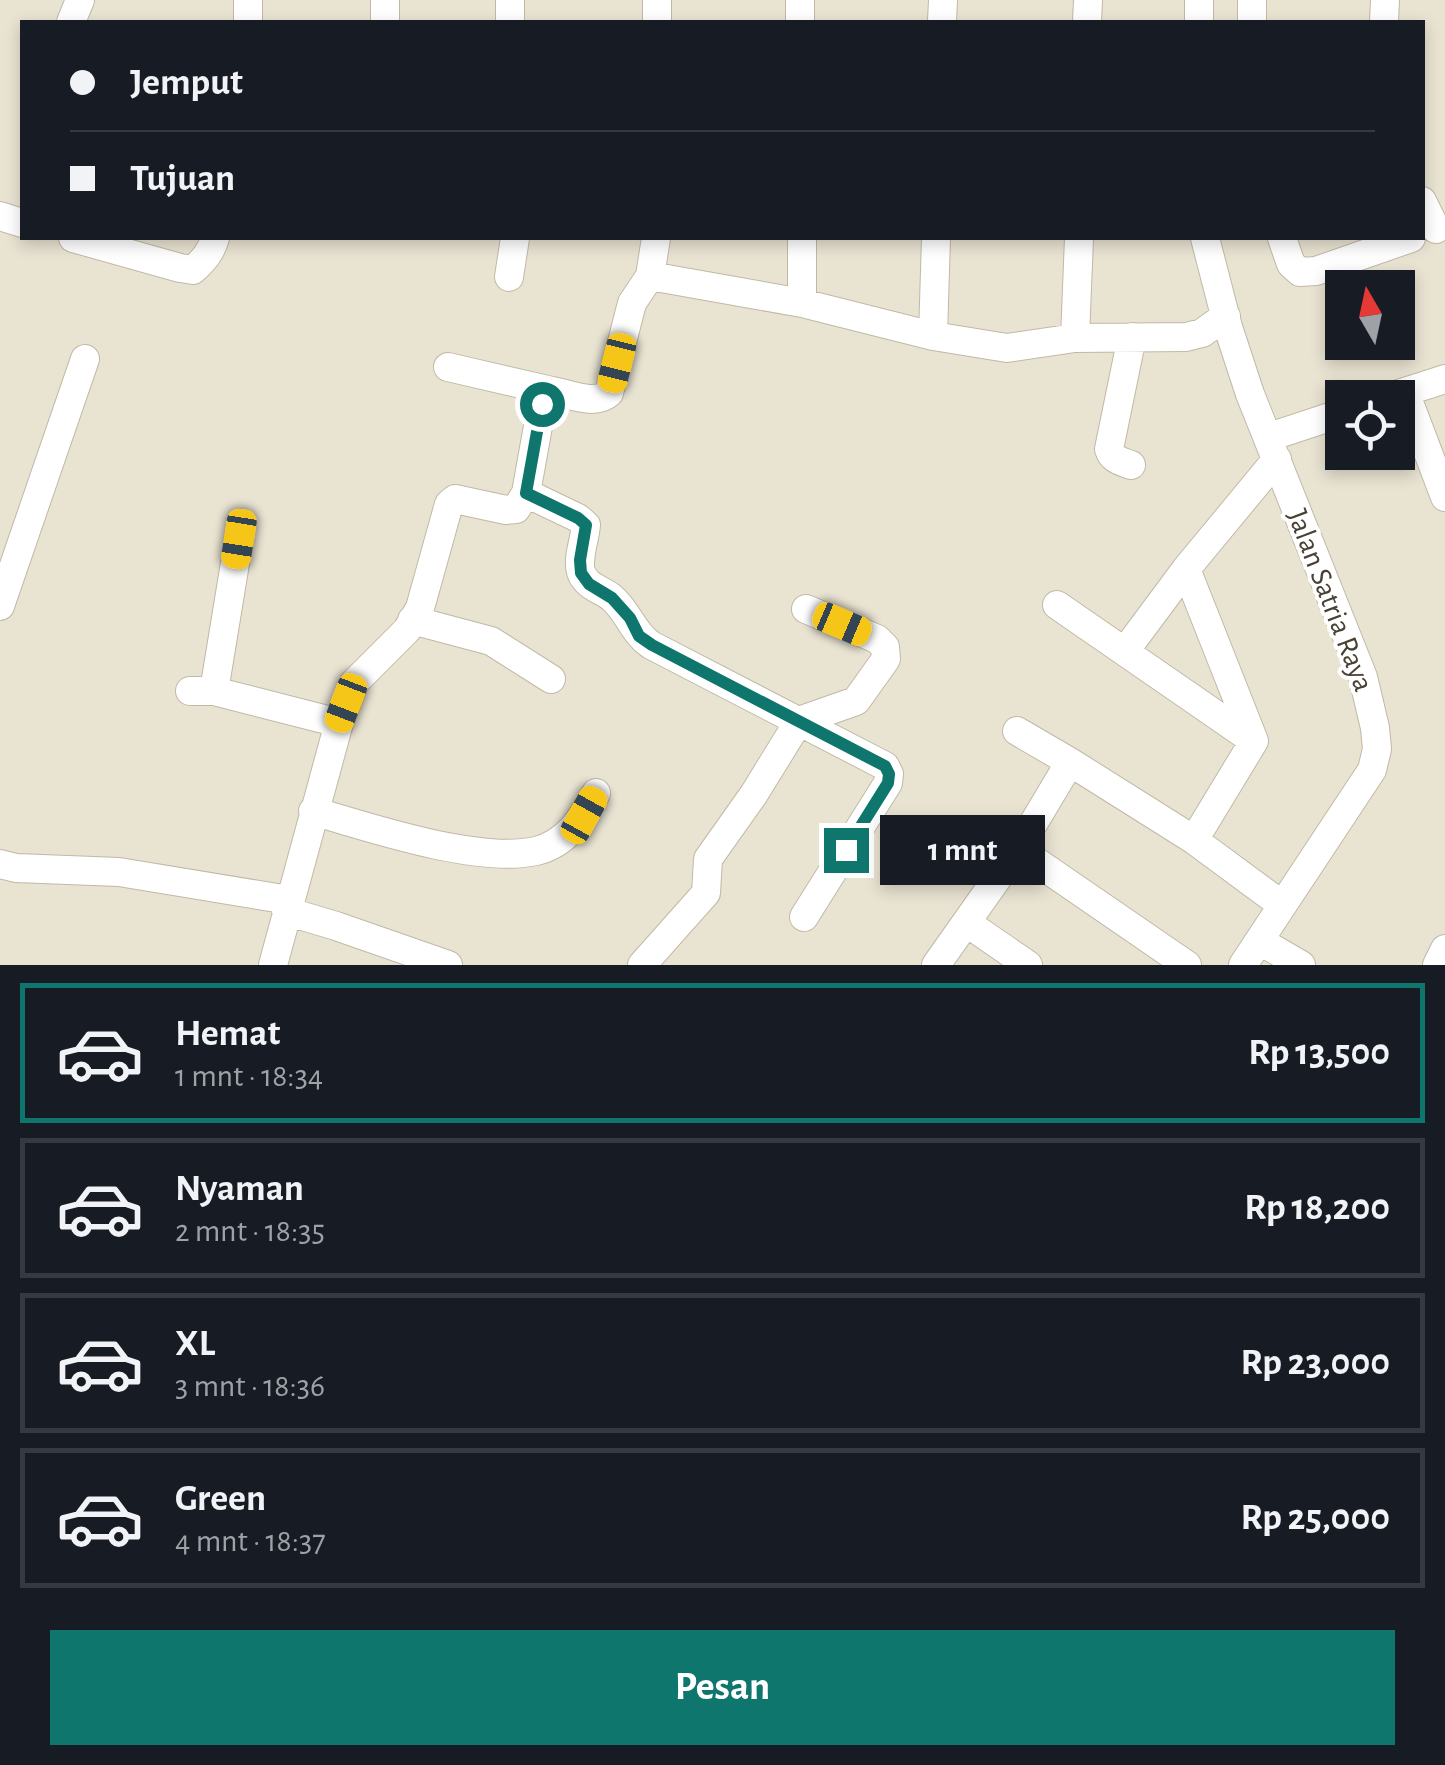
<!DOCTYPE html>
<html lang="id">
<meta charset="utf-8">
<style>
:root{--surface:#171b24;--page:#242831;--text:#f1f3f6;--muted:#9ea1a6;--line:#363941;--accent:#0f766e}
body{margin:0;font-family:"Alegreya Sans",sans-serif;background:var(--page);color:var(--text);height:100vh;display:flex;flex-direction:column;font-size:38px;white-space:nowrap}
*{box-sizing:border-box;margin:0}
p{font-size:32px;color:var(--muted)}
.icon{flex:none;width:55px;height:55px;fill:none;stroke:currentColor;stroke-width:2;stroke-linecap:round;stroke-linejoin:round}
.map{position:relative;height:965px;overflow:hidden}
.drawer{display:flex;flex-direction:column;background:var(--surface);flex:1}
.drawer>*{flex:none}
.hud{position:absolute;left:20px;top:20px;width:1405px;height:220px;border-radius:0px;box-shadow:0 5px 15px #0003;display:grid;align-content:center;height:220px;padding:0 50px;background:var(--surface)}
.needle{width:65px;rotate:351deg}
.fabs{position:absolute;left:1325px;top:270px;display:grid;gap:20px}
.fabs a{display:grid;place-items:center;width:90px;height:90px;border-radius:0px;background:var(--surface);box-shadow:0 5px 15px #0003;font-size:50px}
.end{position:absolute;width:45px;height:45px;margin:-22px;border:12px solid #0f766e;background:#fff;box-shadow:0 0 0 5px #fff}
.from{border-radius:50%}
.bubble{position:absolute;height:70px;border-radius:0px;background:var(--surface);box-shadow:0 5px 15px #0003;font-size:32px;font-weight:700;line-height:70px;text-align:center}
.car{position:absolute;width:30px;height:60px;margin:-30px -15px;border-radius:12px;box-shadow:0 0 8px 2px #0007;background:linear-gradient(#f5c518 24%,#345 0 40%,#f5c518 0 76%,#345 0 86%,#f5c518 0)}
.hud b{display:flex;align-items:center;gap:35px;height:95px;font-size:38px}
.hud b+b{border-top:2px solid var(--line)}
.hud i{width:25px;height:25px;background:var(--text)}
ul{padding:18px 0 0;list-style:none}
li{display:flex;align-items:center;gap:30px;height:140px;margin:0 20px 15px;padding:0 30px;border:5px solid var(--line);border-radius:0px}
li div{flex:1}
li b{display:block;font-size:38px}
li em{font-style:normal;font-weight:700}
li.current{border-color:var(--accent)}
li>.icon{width:90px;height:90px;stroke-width:1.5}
.button{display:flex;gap:20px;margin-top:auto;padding:20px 50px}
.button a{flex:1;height:115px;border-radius:0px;background:var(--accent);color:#fff;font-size:40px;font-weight:700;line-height:115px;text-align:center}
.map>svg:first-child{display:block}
.residential{fill:#e9e3d2;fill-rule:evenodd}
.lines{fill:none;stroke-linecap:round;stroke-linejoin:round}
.minor-casing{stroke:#c1b9a6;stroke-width:30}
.minor{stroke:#fff;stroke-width:28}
.route{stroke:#0f766e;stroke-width:12}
.labels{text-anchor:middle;stroke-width:8;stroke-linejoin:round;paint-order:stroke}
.street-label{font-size:30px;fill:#484134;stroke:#fff}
</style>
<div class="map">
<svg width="1445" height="965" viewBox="0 0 1445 965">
<rect width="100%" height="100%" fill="#f4f0e5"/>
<!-- residential -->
<path class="residential" d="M 0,0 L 1445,0 L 1445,965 L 0,965 ZM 22,22 L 1422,22 L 1422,238 L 22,238 ZM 1342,288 L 1398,288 L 1398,342 L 1342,342 ZM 1342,398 L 1398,398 L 1398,452 L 1342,452 Z"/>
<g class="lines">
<!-- minor casing -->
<g class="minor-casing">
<path id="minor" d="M 385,0 L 385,22
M 510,0 L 510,22
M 657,0 L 657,22
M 800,0 L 800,22
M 71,22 L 80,0
M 248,22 L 248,0
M 942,22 L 943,0
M 1087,22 L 1088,0
M 1199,22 L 1199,0
M 1252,22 L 1252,0
M 1384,22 L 1385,0
M 1422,201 L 1436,229
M 0,216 L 22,223
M 73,238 L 180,268 L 193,270 C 204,260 211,252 215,238
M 1205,238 L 1228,327 L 1250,394 L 1363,677 L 1375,728 L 1377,749 L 1372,770 L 1243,965
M 1282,238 L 1291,264 L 1300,272 L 1316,271 L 1411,238
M 650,276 L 802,303 L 933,336 L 1007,348 L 1075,338 L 1186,337 L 1202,333 L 1226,316
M 509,277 L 515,238
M 802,303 L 802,238
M 933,336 L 936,238
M 1075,338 L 1079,238
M 448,367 L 552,391
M 1405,392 L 1445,497
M 1389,397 L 1445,379
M 1269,437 L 1342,413
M 1131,465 C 1121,461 1112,460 1109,449 L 1132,337
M 526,493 L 578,518 L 586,525 C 585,539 577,558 581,572 C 586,586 600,589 611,597 C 629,612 632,632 651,645 L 885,766 L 889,774 L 888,783 L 804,917
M 1186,569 L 1254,741 L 1194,840
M 1057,605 L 1254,741
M 0,606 L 85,359
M 412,620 L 491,641 L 551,679
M 1125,651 L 1186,569 L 1277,459
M 190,691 L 214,691 L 339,723
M 214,691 L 239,539
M 1017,731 L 1070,762
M 313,811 C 370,828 479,864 536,851 C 566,844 583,818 596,793
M 1018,849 L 1187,965
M 0,864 L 16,868 L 119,872 L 289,900
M 286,911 L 336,926 L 448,965
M 967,923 L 1028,965
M 1260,941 L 1301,965
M 273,965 L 339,723 L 354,683 L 407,630 L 420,608 L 449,504 L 455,499 L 506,510 L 516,509 L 526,493 L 542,404 L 552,391 C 570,394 595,406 609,393 L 632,303 L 650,276 L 656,238
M 642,965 L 706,893 L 708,859 L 754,794 L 799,721 L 856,701 L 886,659 L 885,647 L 877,639 L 806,609
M 936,965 L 1018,849 L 1070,762 L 1194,840 L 1282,905
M 1437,965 L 1445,949"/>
</g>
<!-- minor -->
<use href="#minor" class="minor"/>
</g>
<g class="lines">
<!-- route -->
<path class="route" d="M 542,404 L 526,493 L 578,518 L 586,525 L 580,560 L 581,573 L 589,584 L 612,598 L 630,618 L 639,636 L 652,645 L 885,766 L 889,774 L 888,783 L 846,850"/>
</g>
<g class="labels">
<!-- street labels -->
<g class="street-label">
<text transform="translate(1331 600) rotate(69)" y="10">Jalan Satria Raya</text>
</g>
</g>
</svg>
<div class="fabs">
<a><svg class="needle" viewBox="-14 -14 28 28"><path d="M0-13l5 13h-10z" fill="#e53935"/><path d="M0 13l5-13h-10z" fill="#9ea1a6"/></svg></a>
<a><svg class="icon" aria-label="locate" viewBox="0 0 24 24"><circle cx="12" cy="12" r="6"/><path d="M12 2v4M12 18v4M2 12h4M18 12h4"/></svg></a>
</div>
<i class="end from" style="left:542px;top:404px"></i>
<i class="end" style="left:846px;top:850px"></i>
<div class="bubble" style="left:880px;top:815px;width:165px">1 mnt</div>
<i class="car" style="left:617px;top:363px;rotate:194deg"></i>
<i class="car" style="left:239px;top:539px;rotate:189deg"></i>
<i class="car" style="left:842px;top:624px;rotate:113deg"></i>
<i class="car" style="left:346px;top:703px;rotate:201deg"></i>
<i class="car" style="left:584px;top:815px;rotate:29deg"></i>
<div class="hud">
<b><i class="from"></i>Jemput</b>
<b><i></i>Tujuan</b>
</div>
</div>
<section class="drawer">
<ul>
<li class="current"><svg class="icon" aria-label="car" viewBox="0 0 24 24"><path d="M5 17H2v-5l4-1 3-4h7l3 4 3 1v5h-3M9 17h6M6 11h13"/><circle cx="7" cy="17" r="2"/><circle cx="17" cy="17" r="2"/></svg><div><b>Hemat</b><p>1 mnt · 18:34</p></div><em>Rp 13,500</em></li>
<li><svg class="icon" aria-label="car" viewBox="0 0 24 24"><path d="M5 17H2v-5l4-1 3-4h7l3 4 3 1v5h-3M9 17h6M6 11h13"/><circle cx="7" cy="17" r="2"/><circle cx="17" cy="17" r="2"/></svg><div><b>Nyaman</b><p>2 mnt · 18:35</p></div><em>Rp 18,200</em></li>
<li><svg class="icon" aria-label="car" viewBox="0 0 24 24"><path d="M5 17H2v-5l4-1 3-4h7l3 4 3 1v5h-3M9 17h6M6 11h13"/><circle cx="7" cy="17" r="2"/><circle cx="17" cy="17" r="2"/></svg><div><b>XL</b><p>3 mnt · 18:36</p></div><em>Rp 23,000</em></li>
<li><svg class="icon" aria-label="car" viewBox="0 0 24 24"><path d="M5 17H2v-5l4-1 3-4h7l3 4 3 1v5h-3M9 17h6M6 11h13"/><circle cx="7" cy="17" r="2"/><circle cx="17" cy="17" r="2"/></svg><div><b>Green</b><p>4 mnt · 18:37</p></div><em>Rp 25,000</em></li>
</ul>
<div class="button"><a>Pesan</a></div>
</section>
